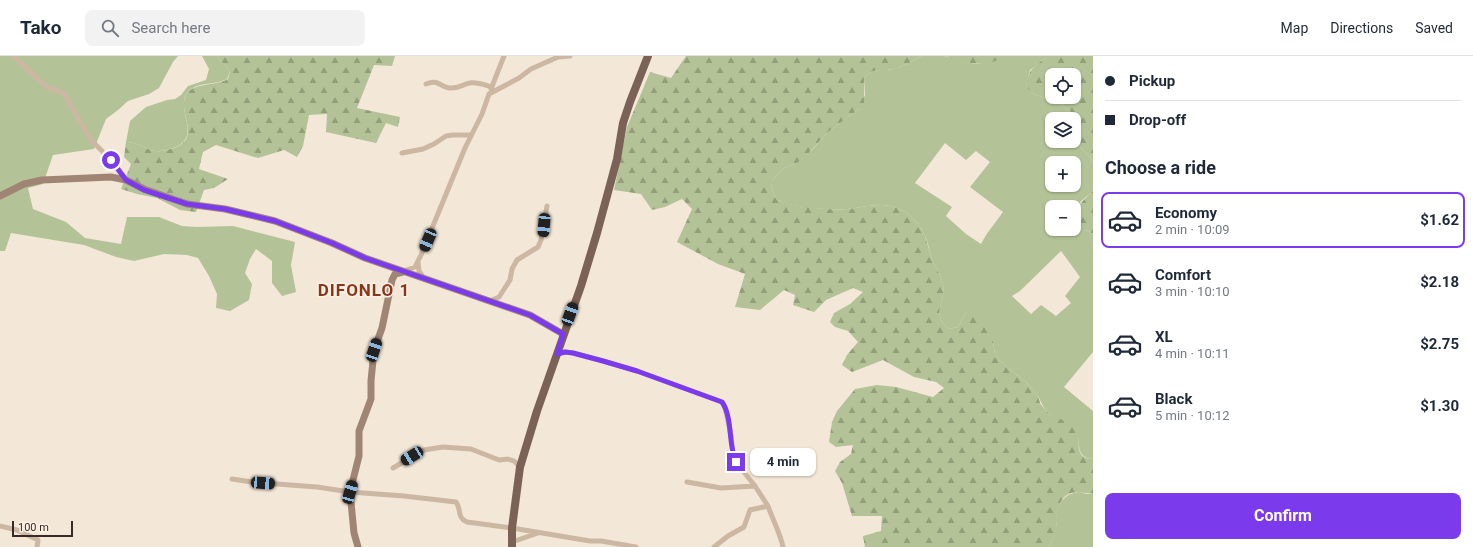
<!DOCTYPE html>
<meta charset="utf-8">
<style>
:root{--surface:#fff;--page:#f2f2f3;--text:#1f2937;--muted:#747a83;--line:#e0e1e3;--accent:#7c3aed}
body{margin:0;font-family:Roboto,sans-serif;background:var(--page);color:var(--text);height:100vh;display:flex;flex-direction:column;font-size:15px;white-space:nowrap}
*{box-sizing:border-box;margin:0}
p{font-size:13px;color:var(--muted)}
.icon{flex:none;width:22px;height:22px;fill:none;stroke:currentColor;stroke-width:2;stroke-linecap:round;stroke-linejoin:round}
.map{position:relative;flex:1;overflow:hidden}
.details{display:flex;flex-direction:column;background:var(--surface);width:380px}
.details>*{flex:none}
.guide{display:grid;align-content:center;height:88px;padding:0 12px;background:var(--surface)}
.tools{position:absolute;left:1045px;top:12px;display:grid;gap:8px}
.tools a{display:grid;place-items:center;width:36px;height:36px;border-radius:8px;background:var(--surface);box-shadow:0 1px 3px #0004;font-size:20px}
.scale{position:absolute;left:12px;bottom:10px;width:61px;box-sizing:border-box;padding-left:4px;border:2px solid #372b26;border-top:0;font-size:11px;line-height:14px;white-space:nowrap;color:#372b26;-webkit-text-stroke:3px #fbf1e5;paint-order:stroke}
.end{position:absolute;width:18px;height:18px;margin:-9px;border:5px solid #7c3aed;background:#fff;box-shadow:0 0 0 2px #fff}
.from{border-radius:50%}
.bubble{position:absolute;height:28px;border-radius:8px;background:var(--surface);box-shadow:0 1px 3px #0004;font-size:13px;font-weight:700;line-height:28px;text-align:center}
.car{position:absolute;width:12px;height:24px;margin:-12px -6px;border-radius:5px;box-shadow:0 0 3px 1px #0007;background:linear-gradient(#222 24%,#8ab4d8 0 40%,#222 0 76%,#8ab4d8 0 86%,#222 0)}
.guide b{display:flex;align-items:center;gap:14px;height:38px;font-size:15px}
.guide b+b{border-top:1px solid var(--line)}
.guide i{width:10px;height:10px;background:var(--text)}
ul{padding:0;list-style:none}
li{display:flex;align-items:center;gap:12px;height:56px;margin:0 8px 6px;padding:0 4px;border:2px solid transparent;border-radius:8px}
li div{flex:1}
li b{display:block;font-size:15px}
li em{font-style:normal;font-weight:700}
li.active{border-color:var(--accent)}
li>.icon{width:36px;height:36px;stroke-width:1.5}
h2{padding:0 12px;font-size:18px;line-height:48px}
.action{display:flex;gap:8px;margin-top:auto;padding:8px 12px}
.action a{flex:1;height:46px;border-radius:8px;background:var(--accent);color:#fff;font-size:16px;font-weight:700;line-height:46px;text-align:center}
header{display:flex;align-items:center;gap:24px;box-sizing:border-box;height:56px;padding:0 20px;background:var(--surface);border-bottom:1px solid var(--line)}
header strong{font-size:19px}
nav{display:flex;gap:22px;margin-inline-start:auto;font-size:14px}
.search{width:280px;height:36px;background:var(--page);display:flex;align-items:center;gap:10px;box-sizing:border-box;padding:0 14px;border-radius:8px;color:var(--muted);font-size:15px}
main{display:flex;flex:1;min-height:0}
.map>svg:first-child{display:block}
.grass{fill:#b4c397;fill-rule:evenodd}
.forest{fill:url(#forest-firs);fill-rule:evenodd}
.lines{fill:none;stroke-linecap:round;stroke-linejoin:round}
.street{stroke:#ccb7a3;stroke-width:5}
.secondary{stroke:#a08575;stroke-width:7}
.primary{stroke:#7a6256;stroke-width:8}
.route{stroke:#7c3aed;stroke-width:5}
.labels{text-anchor:middle;stroke-width:3;stroke-linejoin:round;paint-order:stroke}
.district-label{font-size:17px;font-weight:bold;letter-spacing:1px;fill:#8c3619;stroke:#fbf1e5}
</style>
<header>
<strong>Tako</strong>
<div class="search"><svg class="icon" aria-label="search" viewBox="0 0 24 24"><circle cx="10" cy="10" r="6"/><path d="M15 15l6 6"/></svg>Search here</div>
<nav><a>Map</a><a>Directions</a><a>Saved</a></nav>
</header>
<main>
<div class="map">
<svg width="1093" height="491" viewBox="0 0 1093 491">
<defs>
<pattern id="forest-firs" width="22" height="20" patternUnits="userSpaceOnUse"><rect width="22" height="20" fill="#b4c397"/><path d="M5 1l3.5 6h-7zM16 11l3.5 6h-7z" fill="#939f7b"/></pattern>
</defs>
<rect width="100%" height="100%" fill="#f3e7d8"/>
<!-- grass -->
<path class="grass" d="M 0,0 L 178,0 L 173,6 L 159,32 L 149,38 L 128,45 L 118,54 L 106,63 L 94,93 L 53,99 L 43,128 L 28,132 L 33,153 L 66,166 L 85,182 L 121,188 L 127,161 L 159,161 L 182,170 L 196,171 L 233,170 L 295,186 L 291,209 L 296,236 L 282,240 L 272,227 L 272,205 L 256,193 L 250,203 L 245,217 L 252,228 L 249,244 L 230,255 L 216,252 L 217,238 L 209,220 L 198,202 L 187,199 L 164,198 L 134,205 L 116,201 L 84,189 L 11,177 L 5,195 L 0,195 Z
M 202,0 L 218,0 L 219,3 L 230,15 L 227,23 C 216,29 199,26 190,34 C 169,51 213,87 161,95 C 148,97 139,85 126,86 L 130,65 L 146,51 L 167,44 L 175,43 L 181,39 L 188,30 L 206,24 L 209,13 Z
M 922,0 L 944,0 L 970,7 L 979,8 L 1003,0 L 1049,0 L 1030,14 L 1026,30 C 1034,42 1040,39 1053,44 C 1059,46 1066,52 1071,56 C 1078,63 1075,74 1077,83 C 1080,96 1090,97 1093,106 L 1093,135 L 1080,146 L 1086,174 L 1093,178 L 1093,296 L 1064,331 L 1093,355 L 1093,403 C 1081,403 1078,394 1079,383 L 1045,354 L 1038,340 L 1027,327 L 1000,305 L 995,298 L 993,287 L 993,279 L 966,257 L 958,271 L 949,273 C 930,258 946,246 943,228 C 941,219 935,211 932,203 C 929,196 929,187 925,180 C 921,171 912,159 903,155 C 884,144 867,151 847,153 C 836,155 786,151 778,144 C 774,141 773,136 771,131 L 773,123 L 784,112 L 799,106 L 812,94 L 828,76 L 859,53 L 865,39 L 864,22 C 875,10 880,16 893,13 C 903,11 913,5 922,0 ZM 1052,63 L 1074,63 L 1074,85 L 1052,85 ZM 945,87 L 966,104 L 976,95 L 990,106 L 970,131 L 1003,156 L 986,179 L 981,188 L 966,178 L 946,160 L 952,151 L 915,127 ZM 1052,107 L 1074,107 L 1074,129 L 1052,129 ZM 1052,151 L 1074,151 L 1074,173 L 1052,173 ZM 1061,195 L 1080,221 L 1065,240 L 1071,247 L 1056,260 L 1041,249 L 1031,258 L 1012,240 L 1020,235 Z
M 1079,436 L 1087,438 L 1093,437 L 1093,491 L 1049,491 C 1052,485 1055,479 1056,474 C 1057,470 1056,467 1056,464 C 1056,449 1063,438 1079,436 Z"/>
<!-- forest -->
<path class="forest" d="M 218,0 L 395,0 L 392,10 L 374,9 L 357,52 L 400,61 L 398,71 L 386,67 L 376,87 L 326,76 L 327,58 L 309,59 L 303,90 L 297,101 L 284,94 L 258,102 L 216,89 L 203,96 L 199,113 L 228,123 L 214,132 L 204,134 L 196,156 L 180,154 L 157,142 L 137,138 L 121,133 L 131,108 L 124,101 L 126,86 C 139,85 148,97 161,95 C 212,87 172,55 188,36 C 196,27 215,30 228,23 L 230,15 L 219,3 Z
M 686,0 L 922,0 C 913,5 903,11 893,13 C 880,16 875,10 864,22 L 864,47 L 859,53 L 828,76 L 806,100 L 799,106 L 784,112 L 773,123 L 771,131 C 773,136 774,141 778,144 C 785,150 836,155 847,153 C 867,151 884,144 903,155 C 912,159 921,171 925,180 C 928,187 929,196 932,203 C 935,211 941,219 943,228 C 946,246 930,258 949,273 L 958,271 L 966,257 C 976,255 981,257 990,263 L 993,279 L 993,287 L 995,298 L 1000,305 L 1027,327 L 1038,340 L 1040,347 L 1045,354 L 1051,359 L 1074,369 L 1079,375 C 1079,388 1075,403 1093,403 L 1093,437 C 1086,438 1078,435 1071,437 C 1060,441 1057,453 1056,464 C 1056,467 1057,470 1057,473 C 1055,479 1052,485 1049,491 L 865,491 L 863,480 L 881,475 L 882,460 L 852,460 L 842,427 L 835,415 L 840,406 L 851,398 L 853,389 L 836,391 L 829,386 L 832,366 L 837,355 L 855,333 L 877,329 L 896,331 L 933,341 L 944,332 L 936,326 L 914,321 L 883,304 L 852,316 L 842,309 L 847,299 L 858,286 L 848,275 L 835,271 L 830,266 L 834,257 L 850,248 L 863,236 L 853,232 L 826,244 L 814,256 L 793,249 L 795,239 L 784,234 L 760,254 L 735,251 L 745,218 L 718,208 L 677,186 L 692,153 L 682,143 L 665,151 L 652,154 L 641,138 L 614,134 L 627,71 L 650,16 L 671,22 Z
M 945,0 L 1003,0 C 987,14 962,6 945,0 Z
M 1049,0 L 1093,0 L 1093,106 C 1090,97 1080,96 1077,83 C 1075,74 1078,63 1071,56 C 1066,52 1059,46 1053,44 C 1040,39 1034,42 1026,30 C 1029,11 1035,10 1049,0 ZM 1052,19 L 1074,19 L 1074,41 L 1052,41 Z
M 1093,135 L 1093,178 C 1066,164 1075,151 1093,135 Z"/>
<g class="lines">
<!-- street -->
<path class="street" d="M 14,0 L 45,30 L 64,38 L 91,84 L 111,104 L 126,123
M 426,28 C 438,23 439,30 449,32 C 460,33 462,28 470,27 C 478,26 485,29 492,31
M 491,33 L 504,0
M 402,97 L 423,93 L 434,88 L 446,80 L 453,79 L 471,79
M 418,206 L 419,215 L 423,221
M 404,215 L 415,211 L 421,199 L 465,92 L 482,58 L 489,38 L 519,22 L 531,13 L 558,1 L 570,0
M 490,245 L 499,241 L 510,224 L 512,213 L 517,204 L 538,191 L 541,184 L 547,150
M 557,298 L 565,296 L 573,297 L 603,305 L 637,315 L 722,346 L 725,351 L 731,379 L 733,400 L 736,406 L 755,430 L 721,432 L 687,426
M 393,412 L 424,394 L 443,391 L 471,393 L 499,404 L 508,403 L 514,405 L 520,411
M 232,423 L 252,426 L 317,431 L 350,436 L 404,440 L 456,446 C 462,454 456,461 467,466 L 512,472 L 590,485 L 601,485 L 636,491
M 768,450 C 772,462 781,479 783,491
M 0,470 L 17,474 L 38,484 L 37,491
M 512,486 L 538,477
M 714,491 L 728,480 L 744,471 L 750,454 L 768,450 L 755,430"/>
<!-- secondary -->
<path class="secondary" d="M 0,140 L 24,128 L 42,124 L 111,121 L 126,124 L 144,133 L 187,148 L 225,153 L 275,165 L 332,187 L 365,202 L 530,259 L 563,278
M 358,491 L 354,477 L 350,436 L 359,400 L 359,375 L 371,343 L 371,325 L 374,294 L 382,272 L 392,224 L 395,218 L 403,216"/>
<!-- primary -->
<path class="primary" d="M 512,491 L 512,472 L 520,411 L 537,355 L 581,230 L 597,177 L 617,103 L 623,67 L 630,46 L 648,0"/>
</g>
<g class="lines">
<!-- route -->
<path class="route" d="M 111,104 L 126,124 L 144,134 L 187,148 L 225,153 L 275,165 L 332,187 L 365,202 L 530,259 L 563,278 L 557,298 L 565,296 L 573,297 L 603,305 L 637,315 L 722,346 C 733,362 728,389 736,406"/>
</g>
<g class="labels">
<!-- district labels -->
<g class="district-label">
<text x="364" y="240">DIFONLO 1</text>
</g>
</g>
</svg>
<div class="tools">
<a><svg class="icon" aria-label="locate" viewBox="0 0 24 24"><circle cx="12" cy="12" r="6"/><path d="M12 2v4M12 18v4M2 12h4M18 12h4"/></svg></a>
<a><svg class="icon" aria-label="layers" viewBox="0 0 24 24"><path d="M12 4l9 5-9 5-9-5zM3 14l9 5 9-5"/></svg></a>
<a>+</a>
<a>−</a>
</div>
<div class="scale">100 m</div>
<i class="end from" style="left:111px;top:104px"></i>
<i class="end" style="left:736px;top:406px"></i>
<div class="bubble" style="left:750px;top:392px;width:66px">4 min</div>
<i class="car" style="left:544px;top:169px;rotate:185deg"></i>
<i class="car" style="left:428px;top:184px;rotate:203deg"></i>
<i class="car" style="left:570px;top:258px;rotate:20deg"></i>
<i class="car" style="left:374px;top:294px;rotate:18deg"></i>
<i class="car" style="left:412px;top:400px;rotate:238deg"></i>
<i class="car" style="left:263px;top:427px;rotate:94deg"></i>
<i class="car" style="left:350px;top:436px;rotate:16deg"></i>
</div>
<section class="details">
<div class="guide">
<b><i class="from"></i>Pickup</b>
<b><i></i>Drop-off</b>
</div>
<h2>Choose a ride</h2>
<ul>
<li class="active"><svg class="icon" aria-label="car" viewBox="0 0 24 24"><path d="M5 17H2v-5l4-1 3-4h7l3 4 3 1v5h-3M9 17h6M6 11h13"/><circle cx="7" cy="17" r="2"/><circle cx="17" cy="17" r="2"/></svg><div><b>Economy</b><p>2 min · 10:09</p></div><em>$1.62</em></li>
<li><svg class="icon" aria-label="car" viewBox="0 0 24 24"><path d="M5 17H2v-5l4-1 3-4h7l3 4 3 1v5h-3M9 17h6M6 11h13"/><circle cx="7" cy="17" r="2"/><circle cx="17" cy="17" r="2"/></svg><div><b>Comfort</b><p>3 min · 10:10</p></div><em>$2.18</em></li>
<li><svg class="icon" aria-label="car" viewBox="0 0 24 24"><path d="M5 17H2v-5l4-1 3-4h7l3 4 3 1v5h-3M9 17h6M6 11h13"/><circle cx="7" cy="17" r="2"/><circle cx="17" cy="17" r="2"/></svg><div><b>XL</b><p>4 min · 10:11</p></div><em>$2.75</em></li>
<li><svg class="icon" aria-label="car" viewBox="0 0 24 24"><path d="M5 17H2v-5l4-1 3-4h7l3 4 3 1v5h-3M9 17h6M6 11h13"/><circle cx="7" cy="17" r="2"/><circle cx="17" cy="17" r="2"/></svg><div><b>Black</b><p>5 min · 10:12</p></div><em>$1.30</em></li>
</ul>
<div class="action"><a>Confirm</a></div>
</section>
</main>
